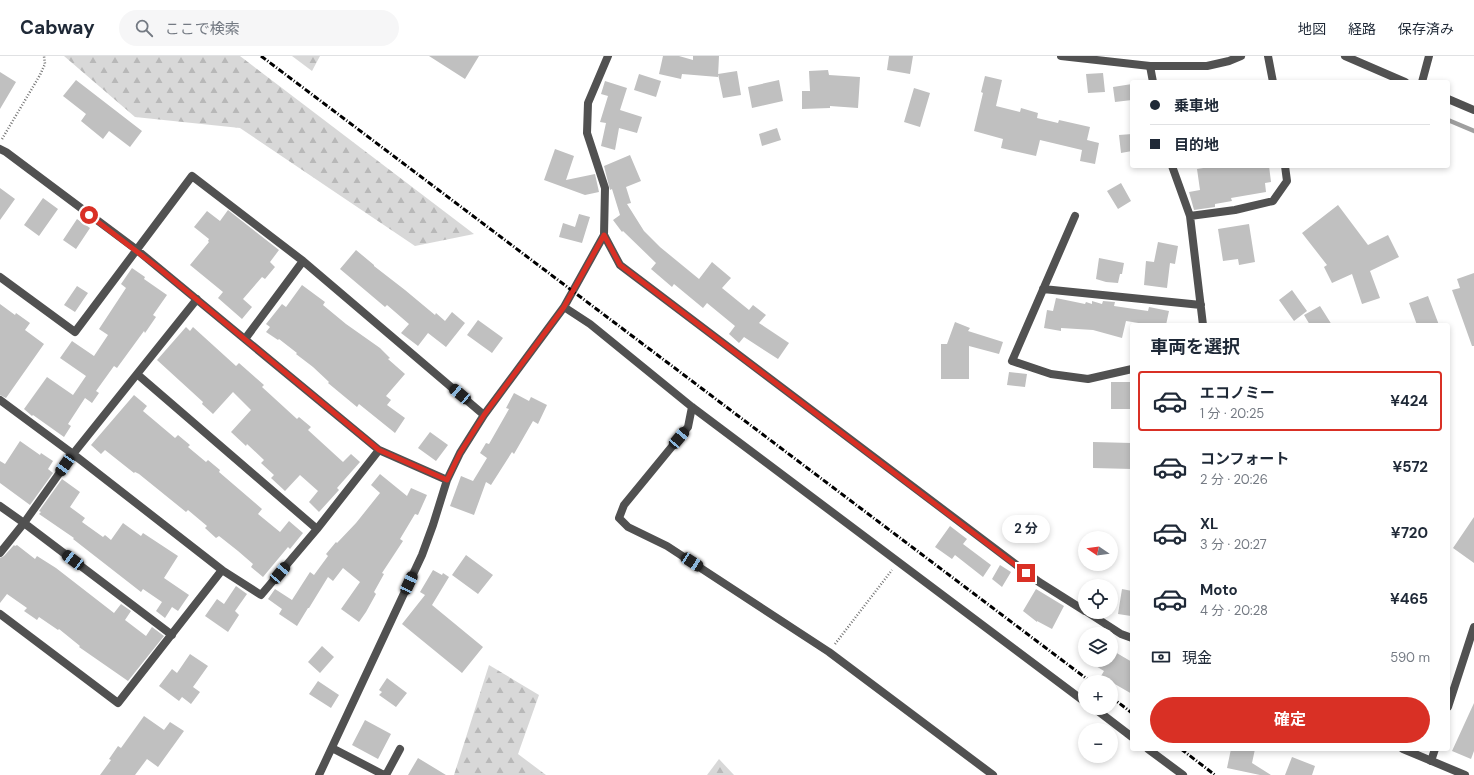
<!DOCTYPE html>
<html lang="ja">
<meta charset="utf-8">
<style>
:root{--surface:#fff;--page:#f6f6f7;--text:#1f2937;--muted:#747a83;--line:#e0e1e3;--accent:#d93025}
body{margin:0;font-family:"DM Sans","Noto Sans JP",sans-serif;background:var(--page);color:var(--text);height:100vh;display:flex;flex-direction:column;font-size:15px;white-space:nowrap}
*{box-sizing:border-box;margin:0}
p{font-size:13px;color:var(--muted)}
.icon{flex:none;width:22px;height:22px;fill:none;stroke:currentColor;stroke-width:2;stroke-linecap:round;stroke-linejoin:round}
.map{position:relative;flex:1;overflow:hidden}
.details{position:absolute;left:1130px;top:267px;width:320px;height:428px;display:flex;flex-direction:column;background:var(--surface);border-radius:4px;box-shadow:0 2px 6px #0003}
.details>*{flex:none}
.hud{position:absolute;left:1130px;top:24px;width:320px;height:88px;border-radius:4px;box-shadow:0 2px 6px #0003;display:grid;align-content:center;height:88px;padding:0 20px;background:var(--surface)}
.needle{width:26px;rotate:283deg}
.controls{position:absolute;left:1078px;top:475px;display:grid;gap:8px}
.controls a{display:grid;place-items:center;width:40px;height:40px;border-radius:50%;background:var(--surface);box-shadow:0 2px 6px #0003;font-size:20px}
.end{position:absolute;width:18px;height:18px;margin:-9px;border:5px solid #d93025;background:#fff;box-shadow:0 0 0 2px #fff}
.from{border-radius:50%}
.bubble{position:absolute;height:28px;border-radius:14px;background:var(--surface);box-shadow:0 2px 6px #0003;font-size:13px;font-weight:700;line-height:28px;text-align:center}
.car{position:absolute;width:12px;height:24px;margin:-12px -6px;border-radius:5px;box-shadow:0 0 3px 1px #0007;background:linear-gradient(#222 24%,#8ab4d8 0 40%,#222 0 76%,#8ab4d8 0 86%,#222 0)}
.hud b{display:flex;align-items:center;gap:14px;height:38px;font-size:15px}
.hud b+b{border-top:1px solid var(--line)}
.hud i{width:10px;height:10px;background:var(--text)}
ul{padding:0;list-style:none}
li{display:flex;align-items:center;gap:12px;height:60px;margin:0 8px 6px;padding:0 12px;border:2px solid transparent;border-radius:4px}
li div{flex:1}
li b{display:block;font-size:15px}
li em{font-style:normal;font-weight:700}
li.current{border-color:var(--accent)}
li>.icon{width:36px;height:36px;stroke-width:1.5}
h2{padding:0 20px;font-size:18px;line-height:48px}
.pay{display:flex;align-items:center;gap:10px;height:44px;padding:0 20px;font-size:15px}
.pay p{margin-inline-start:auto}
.button{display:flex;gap:8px;margin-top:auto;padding:8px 20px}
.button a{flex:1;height:46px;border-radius:24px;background:var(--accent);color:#fff;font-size:16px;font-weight:700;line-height:46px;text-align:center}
header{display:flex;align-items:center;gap:24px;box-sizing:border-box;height:56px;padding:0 20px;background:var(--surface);border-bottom:1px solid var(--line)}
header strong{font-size:19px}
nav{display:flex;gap:22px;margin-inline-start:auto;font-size:14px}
.search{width:280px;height:36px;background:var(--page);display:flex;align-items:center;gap:10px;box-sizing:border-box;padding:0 14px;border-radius:22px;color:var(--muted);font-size:15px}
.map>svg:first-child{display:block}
.forest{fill:url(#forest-firs)}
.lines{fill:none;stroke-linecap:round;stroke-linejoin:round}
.stream{stroke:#9f9f9f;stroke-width:4.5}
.building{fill:#c0c0c0}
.path{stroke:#737373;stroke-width:2.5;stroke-dasharray:1 2;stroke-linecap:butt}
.minor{stroke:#515151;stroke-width:8}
.tertiary{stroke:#515151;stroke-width:8}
.rail{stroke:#000;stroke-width:3;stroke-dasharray:6 2 1 2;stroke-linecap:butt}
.route{stroke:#d93025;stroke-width:5}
</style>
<header>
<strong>Cabway</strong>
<div class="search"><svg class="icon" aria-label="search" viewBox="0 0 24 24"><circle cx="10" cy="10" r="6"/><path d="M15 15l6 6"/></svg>ここで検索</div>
<nav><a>地図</a><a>経路</a><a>保存済み</a></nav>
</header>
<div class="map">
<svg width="1474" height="719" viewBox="0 0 1474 719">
<defs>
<pattern id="forest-firs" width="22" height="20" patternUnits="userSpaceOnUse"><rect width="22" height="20" fill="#d8d8d8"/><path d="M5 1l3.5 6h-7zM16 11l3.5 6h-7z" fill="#b8b8b8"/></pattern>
</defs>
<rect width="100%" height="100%" fill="#fff"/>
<!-- forest -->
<path class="forest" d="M 64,0 L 240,0 L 474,178 L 415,190 L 240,72 L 135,61 Z
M 292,0 L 320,0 L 312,15 Z
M 489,609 L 539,639 L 518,698 L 546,719 L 454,719 Z
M 719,703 L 734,719 L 707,719 Z"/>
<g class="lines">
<!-- stream -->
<path class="stream" d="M 1448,64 L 1474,75"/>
</g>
<!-- building -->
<path class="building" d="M 429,0 L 479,0 L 465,23 Z
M 663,0 L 679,0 L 693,4 L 693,0 L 719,0 L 718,21 L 682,18 L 681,23 L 659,18 Z
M 889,0 L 913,0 L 910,18 L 887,14 Z
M 828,14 L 829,19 L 860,21 L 858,52 L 830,50 L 830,52 L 802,53 L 802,35 L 810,35 L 809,15 Z
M 737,15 L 741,39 L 723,42 L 718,18 Z
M 0,16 L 16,26 L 0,53 Z
M 1103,17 L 1105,36 L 1088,37 L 1086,18 Z
M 639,18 L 661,25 L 656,41 L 634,34 Z
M 985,20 L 1002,24 L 996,50 L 1020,56 L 1021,52 L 1038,57 L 1037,62 L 1058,67 L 1059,64 L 1090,71 L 1087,84 L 1099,87 L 1095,108 L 1080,105 L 1082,94 L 1040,84 L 1036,100 L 1001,92 L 1003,83 L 974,75 L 983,37 L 981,36 Z
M 76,24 L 142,75 L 130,91 L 109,75 L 103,83 L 81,65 L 86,58 L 63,40 Z
M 779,24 L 783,45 L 752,52 L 748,31 Z
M 605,25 L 627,32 L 620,54 L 642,61 L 637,77 L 619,72 L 615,94 L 601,90 L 606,67 L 600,66 L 608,40 L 601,38 Z
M 1132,28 L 1132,44 L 1115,46 L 1113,31 Z
M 914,32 L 930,37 L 920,71 L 904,66 Z
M 777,72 L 781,84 L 762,90 L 759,78 Z
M 1132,78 L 1132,95 L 1121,97 L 1119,79 Z
M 555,93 L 574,100 L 566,124 L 595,118 L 599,136 L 585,139 L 544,124 Z
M 630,99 L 641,125 L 626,131 L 631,147 L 627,148 L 644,175 L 660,191 L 699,223 L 712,206 L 731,222 L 722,232 L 749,254 L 753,249 L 766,259 L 759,267 L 789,287 L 778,303 L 744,281 L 739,287 L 729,278 L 735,270 L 707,247 L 703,252 L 674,228 L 672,231 L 651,213 L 656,207 L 623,175 L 622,176 L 613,164 L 620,159 L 612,133 L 610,134 L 604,110 Z
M 1216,110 L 1269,110 L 1271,126 L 1265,127 L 1266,136 L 1231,142 L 1232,145 L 1215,148 L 1215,151 L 1194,154 L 1189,136 L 1200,134 L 1197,113 Z
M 1121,127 L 1131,145 L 1118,153 L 1107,135 Z
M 0,132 L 15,143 L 0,164 Z
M 43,142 L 58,153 L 39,180 L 24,169 Z
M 1338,149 L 1368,189 L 1388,179 L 1399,201 L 1370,215 L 1380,242 L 1362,248 L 1352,218 L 1332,227 L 1324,211 L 1327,209 L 1302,177 Z
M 228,154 L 279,194 L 270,206 L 275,211 L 265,223 L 262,221 L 243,243 L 252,251 L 242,263 L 218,242 L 223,236 L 190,209 L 209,186 L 208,185 L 209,183 L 194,171 L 207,155 L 220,165 Z
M 579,158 L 590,161 L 582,187 L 559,181 L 563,167 L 575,171 Z
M 77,163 L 90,172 L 76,193 L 63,184 Z
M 1249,168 L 1255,206 L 1239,209 L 1238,203 L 1223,205 L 1218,173 Z
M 1158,186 L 1178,190 L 1175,208 L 1170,207 L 1167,232 L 1144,229 L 1146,205 L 1154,206 Z
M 356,194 L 374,209 L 374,210 L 405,234 L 435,259 L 436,257 L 445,265 L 452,256 L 465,267 L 446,291 L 428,277 L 418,290 L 401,277 L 409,268 L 387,249 L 385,251 L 372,240 L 340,213 Z
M 1099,202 L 1124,207 L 1122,218 L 1120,218 L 1118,227 L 1106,226 L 1096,223 Z
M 132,212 L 145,221 L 144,223 L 167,239 L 153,259 L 156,261 L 145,277 L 144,275 L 117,312 L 114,310 L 96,335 L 99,337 L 92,347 L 85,342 L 68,368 L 71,370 L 64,381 L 33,359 L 32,360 L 24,353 L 47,321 L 73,339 L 86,320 L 60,302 L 72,285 L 94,300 L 108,279 L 99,273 L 126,232 L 121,228 Z
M 1474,217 L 1474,290 L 1472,290 L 1452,234 L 1460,232 L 1457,223 Z
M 302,229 L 325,246 L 323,249 L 346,268 L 380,292 L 390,302 L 388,303 L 405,318 L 386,340 L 391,344 L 387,349 L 405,362 L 395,377 L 359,348 L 357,351 L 328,327 L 329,326 L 313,311 L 296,298 L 297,297 L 279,283 L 278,284 L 266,276 L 270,271 L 266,268 L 282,248 L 286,251 Z
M 77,230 L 88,237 L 75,256 L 64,249 Z
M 1292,234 L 1307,255 L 1294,265 L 1279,244 Z
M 1428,240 L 1439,269 L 1417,269 L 1409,247 Z
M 1056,242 L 1085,248 L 1086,246 L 1092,248 L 1092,245 L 1102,248 L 1103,245 L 1115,246 L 1114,250 L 1148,255 L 1149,251 L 1169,255 L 1166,269 L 1151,269 L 1126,265 L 1122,282 L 1093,274 L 1061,272 L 1061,275 L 1044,272 L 1047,254 L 1053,255 Z
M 0,248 L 15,259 L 16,257 L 30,267 L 25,274 L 44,288 L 6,342 L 0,339 Z
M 1320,250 L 1332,269 L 1310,269 L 1304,259 Z
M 478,264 L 503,282 L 492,297 L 467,279 Z
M 955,266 L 970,272 L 968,275 L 1003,286 L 999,298 L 969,290 L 969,323 L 941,323 L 941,288 L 947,288 Z
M 186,271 L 190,275 L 193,271 L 236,310 L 239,307 L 264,329 L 262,331 L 297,363 L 299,361 L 311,371 L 308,374 L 343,406 L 351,398 L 360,406 L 337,432 L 339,434 L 319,456 L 309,446 L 318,435 L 300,419 L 285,435 L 271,422 L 274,419 L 261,407 L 264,404 L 247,388 L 246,390 L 231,376 L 251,354 L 233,336 L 213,358 L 202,348 L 203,346 L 157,304 Z
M 1009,316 L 1027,318 L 1025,331 L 1007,329 Z
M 1111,326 L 1132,326 L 1132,353 L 1111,353 Z
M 514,337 L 529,345 L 531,341 L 547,349 L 538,368 L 533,365 L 514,398 L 512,396 L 491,429 L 486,426 L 474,459 L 450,450 L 461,420 L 473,425 L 487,402 L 480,397 L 486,387 L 489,388 L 509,353 L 506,352 Z
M 134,339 L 147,350 L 143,355 L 175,382 L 178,379 L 190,389 L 188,391 L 206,406 L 208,404 L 220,414 L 219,416 L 262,453 L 258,458 L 280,476 L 289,465 L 303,477 L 290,493 L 288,491 L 263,521 L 251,511 L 253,508 L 238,495 L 219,480 L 216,482 L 205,472 L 207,470 L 188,454 L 186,456 L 139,418 L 135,416 L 134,417 L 105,394 L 101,398 L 91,389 Z
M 430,376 L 448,389 L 436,405 L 418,392 Z
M 20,385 L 40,399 L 41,397 L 53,405 L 48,413 L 53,417 L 30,449 L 0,427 L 0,405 L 5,408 Z
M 1093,386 L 1132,387 L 1132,413 L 1093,412 Z
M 380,418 L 407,440 L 411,432 L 427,439 L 418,459 L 415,458 L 400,483 L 403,485 L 382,517 L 384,518 L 374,536 L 376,538 L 366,556 L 359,566 L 341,553 L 360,526 L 343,512 L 333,525 L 328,521 L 309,552 L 308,552 L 297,570 L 279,558 L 282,553 L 268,543 L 275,533 L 292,544 L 310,516 L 314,519 L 328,500 L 326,498 L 336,486 L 337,487 L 356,467 L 380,437 L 371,429 Z
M 62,423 L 80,436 L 70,451 L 85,462 L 82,466 L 103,481 L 105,479 L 111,484 L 123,467 L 141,480 L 143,477 L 178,500 L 164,522 L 189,539 L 178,555 L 172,551 L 165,562 L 156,555 L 162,546 L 143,533 L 141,536 L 73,483 L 74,482 L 39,458 L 41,456 L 39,455 Z
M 1474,461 L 1474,507 L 1453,492 Z
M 950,470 L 967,483 L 963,488 L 991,509 L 983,521 L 955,499 L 952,503 L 935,491 Z
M 14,489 L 15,490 L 17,489 L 35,503 L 37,500 L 56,512 L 114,557 L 121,548 L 131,555 L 125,564 L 146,580 L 152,571 L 164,580 L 128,625 L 79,591 L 80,590 L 59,573 L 58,574 L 39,561 L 37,564 L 24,555 L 27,552 L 7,538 L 0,547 L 0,502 L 4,500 Z
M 466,499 L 493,519 L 478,538 L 452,519 Z
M 1000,509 L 1011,516 L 1002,531 L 992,523 Z
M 433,514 L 442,519 L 443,517 L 449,521 L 432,549 L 483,591 L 462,617 L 402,568 L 425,539 L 420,536 Z
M 236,530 L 247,538 L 235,555 L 239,559 L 228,576 L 205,560 L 217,543 L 224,548 Z
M 1036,533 L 1064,550 L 1052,573 L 1037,565 L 1037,566 L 1023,555 Z
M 1122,533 L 1132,535 L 1131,560 L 1118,558 Z
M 322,590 L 334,601 L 320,617 L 308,606 Z
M 1115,596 L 1132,606 L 1132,638 L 1101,620 L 1104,615 L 1086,604 L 1111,604 Z
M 190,598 L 208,610 L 193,631 L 200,636 L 191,648 L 182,641 L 179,645 L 159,630 L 172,613 L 177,617 Z
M 387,622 L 407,637 L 396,651 L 379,639 L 382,636 L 379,634 Z
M 318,625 L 339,639 L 331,652 L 309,638 Z
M 1474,647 L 1474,695 L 1471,703 L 1452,695 Z
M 144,660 L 164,674 L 170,666 L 184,675 L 158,711 L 147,703 L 135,719 L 100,719 L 111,704 L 109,703 L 118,690 L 121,692 Z
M 365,664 L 391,678 L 378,703 L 352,689 Z
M 1231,693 L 1255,693 L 1252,707 L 1271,719 L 1260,719 L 1227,712 Z
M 1292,701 L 1315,710 L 1312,719 L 1285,719 Z
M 418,702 L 446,719 L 408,719 Z"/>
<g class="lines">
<!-- path -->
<path class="path" d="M 2,83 L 40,19 L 45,8 L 44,0
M 835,588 L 892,514"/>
<!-- minor -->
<path class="minor" d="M 1268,0 L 1273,26
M 1150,10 L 1153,26
M 0,93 L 6,96 L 137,194 L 379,394 L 447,424
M 1172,110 L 1190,160 L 1203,269
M 1075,160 L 1012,305 L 1051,318 L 1088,323 L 1132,313
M 1190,160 L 1235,154 L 1273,145 L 1287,125 L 1285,110
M 0,221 L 75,276 L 192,120 L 303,205 L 484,359
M 1043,233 L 1201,249
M 564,251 L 590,268 L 692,351 L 1085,646
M 245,283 L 303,205
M 137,318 L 317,473
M 0,344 L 73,398 L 24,467 L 0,450
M 692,351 L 688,371 L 624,449 L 619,462 L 628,471 L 667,490 L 829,596 L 993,719
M 0,497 L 24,467 L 172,579
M 222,514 L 261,539 L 317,473 L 379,394
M 0,558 L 118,647 L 222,514 L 73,398 L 197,243
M 1448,651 L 1474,571
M 1094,652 L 1132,681
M 332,692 L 384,719
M 1148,693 L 1183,719
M 1431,705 L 1435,693
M 319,719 L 422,499 L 433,469 L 447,424 L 460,397 L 484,359 L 564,251 L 604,179
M 386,719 L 400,693"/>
<!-- tertiary -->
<path class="tertiary" d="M 608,0 L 588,47 L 587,77 L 605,132 L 604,179 L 620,209 L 1039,526 L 1085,555
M 1061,0 L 1150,10 L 1207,10 L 1229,5 L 1241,0
M 1345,0 L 1405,26
M 1422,26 L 1429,0
M 1448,43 L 1474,54
M 1087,556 L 1121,578 L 1132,582
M 1403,693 L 1465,719"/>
<!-- rail -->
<path class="rail" d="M 261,0 L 1091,626
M 1111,641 L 1132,657
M 1181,693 L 1215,719"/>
</g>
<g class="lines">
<!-- route -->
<path class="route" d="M 89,159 L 161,214 L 379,394 L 447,424 L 460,397 L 484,359 L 564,251 L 604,179 L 620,209 L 1026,517"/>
</g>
</svg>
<div class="controls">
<a><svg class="needle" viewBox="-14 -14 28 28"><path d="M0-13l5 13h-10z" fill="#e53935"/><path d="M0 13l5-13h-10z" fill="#747a83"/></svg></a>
<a><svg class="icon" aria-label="locate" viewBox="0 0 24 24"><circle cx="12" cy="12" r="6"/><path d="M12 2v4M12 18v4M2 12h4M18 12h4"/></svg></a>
<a><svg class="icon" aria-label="layers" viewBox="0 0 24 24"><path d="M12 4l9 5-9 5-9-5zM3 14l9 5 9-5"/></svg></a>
<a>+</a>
<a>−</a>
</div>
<i class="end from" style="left:89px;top:159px"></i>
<i class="end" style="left:1026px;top:517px"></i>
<div class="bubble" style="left:1002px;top:459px;width:48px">2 分</div>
<i class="car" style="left:460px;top:338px;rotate:310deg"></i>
<i class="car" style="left:679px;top:382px;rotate:40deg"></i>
<i class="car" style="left:65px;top:409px;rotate:215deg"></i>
<i class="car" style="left:73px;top:504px;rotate:307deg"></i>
<i class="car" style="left:692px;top:506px;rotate:123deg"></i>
<i class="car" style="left:280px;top:517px;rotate:40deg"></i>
<i class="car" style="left:409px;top:527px;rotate:25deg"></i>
<div class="hud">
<b><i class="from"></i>乗車地</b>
<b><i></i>目的地</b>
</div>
<section class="details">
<h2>車両を選択</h2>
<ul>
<li class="current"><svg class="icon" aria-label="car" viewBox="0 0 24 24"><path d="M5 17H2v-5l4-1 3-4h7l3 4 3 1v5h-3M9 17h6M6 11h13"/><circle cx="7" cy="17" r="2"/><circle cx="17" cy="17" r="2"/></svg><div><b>エコノミー</b><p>1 分 · 20:25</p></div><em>¥424</em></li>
<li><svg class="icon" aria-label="car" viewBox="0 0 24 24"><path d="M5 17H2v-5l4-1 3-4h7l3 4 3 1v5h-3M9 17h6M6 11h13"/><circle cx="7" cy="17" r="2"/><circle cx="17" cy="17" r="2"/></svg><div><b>コンフォート</b><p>2 分 · 20:26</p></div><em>¥572</em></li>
<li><svg class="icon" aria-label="car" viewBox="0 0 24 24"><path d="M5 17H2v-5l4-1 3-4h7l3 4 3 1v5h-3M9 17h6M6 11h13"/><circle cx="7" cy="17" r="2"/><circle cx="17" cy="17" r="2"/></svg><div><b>XL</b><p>3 分 · 20:27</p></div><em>¥720</em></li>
<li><svg class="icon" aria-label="car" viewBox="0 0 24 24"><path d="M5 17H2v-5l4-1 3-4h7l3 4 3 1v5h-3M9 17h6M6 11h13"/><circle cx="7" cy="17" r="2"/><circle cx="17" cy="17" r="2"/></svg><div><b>Moto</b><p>4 分 · 20:28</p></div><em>¥465</em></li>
</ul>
<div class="pay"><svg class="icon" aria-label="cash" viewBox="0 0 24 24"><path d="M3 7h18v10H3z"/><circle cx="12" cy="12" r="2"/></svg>現金<p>590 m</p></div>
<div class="button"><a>確定</a></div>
</section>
</div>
